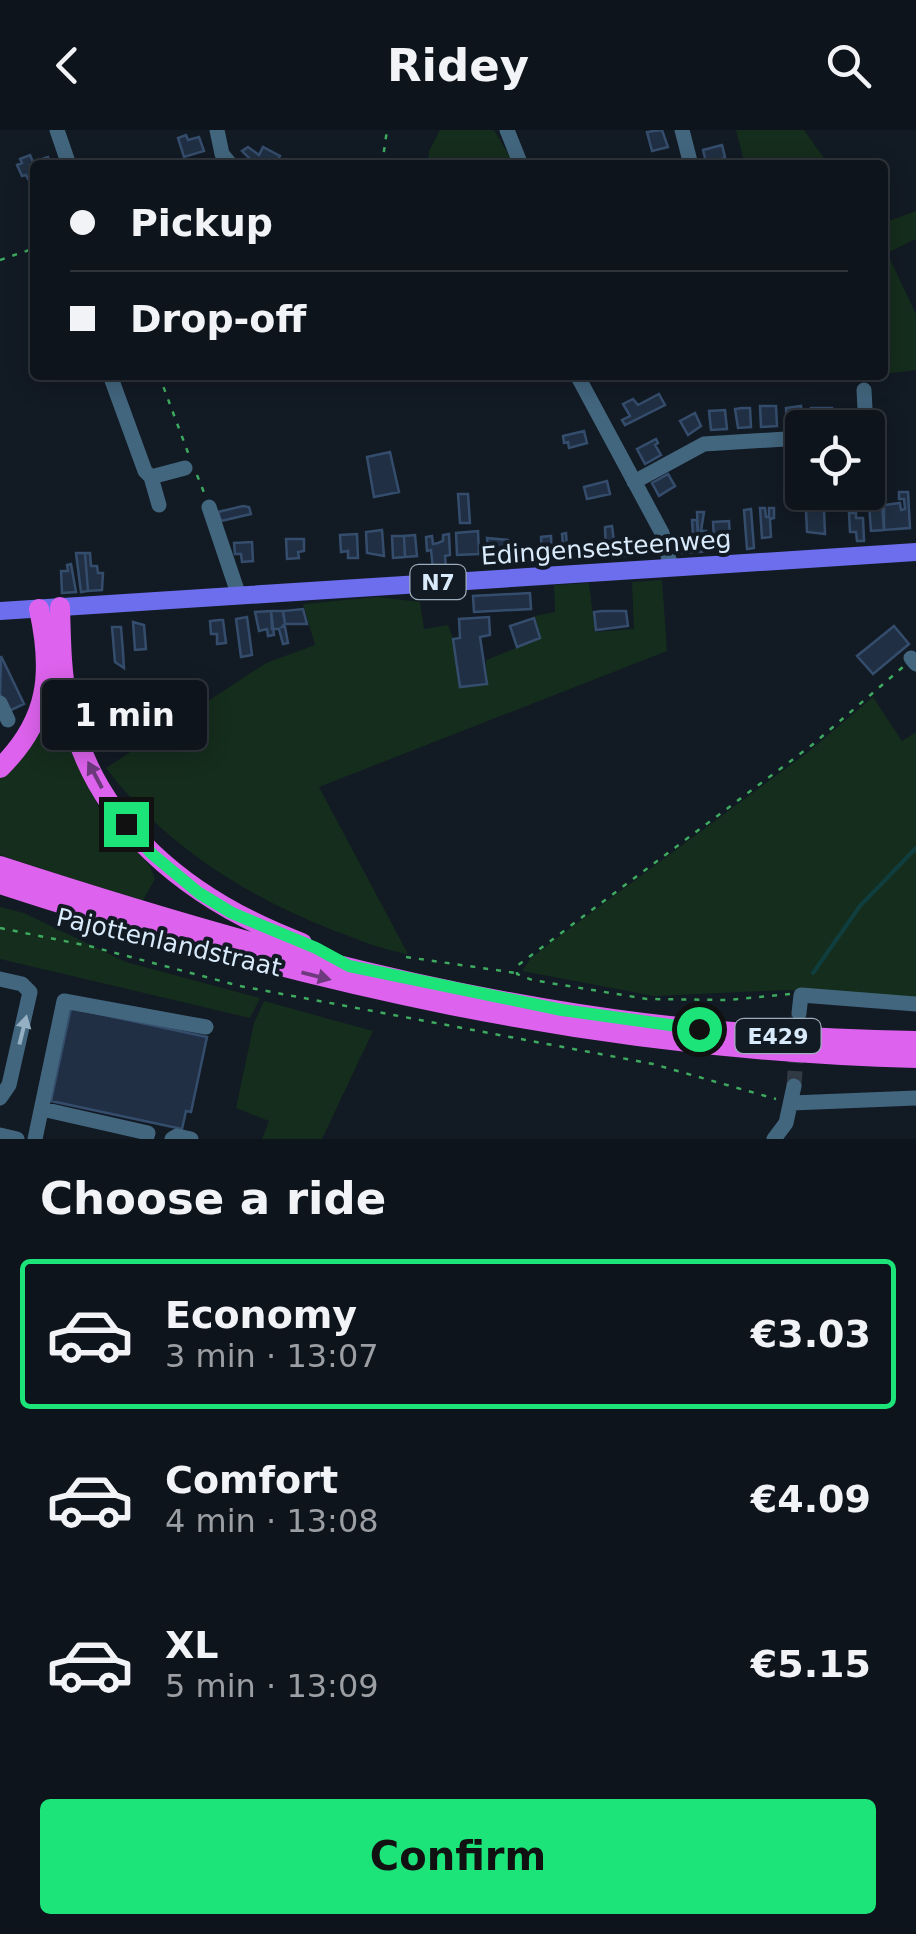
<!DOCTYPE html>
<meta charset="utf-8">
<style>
:root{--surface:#0e141b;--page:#1c2128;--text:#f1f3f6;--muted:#9b9ea3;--line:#2e333a;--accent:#1ce479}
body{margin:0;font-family:"DejaVu Sans",sans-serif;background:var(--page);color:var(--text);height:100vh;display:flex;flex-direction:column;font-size:38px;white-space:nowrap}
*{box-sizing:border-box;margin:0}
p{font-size:32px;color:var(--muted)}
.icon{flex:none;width:55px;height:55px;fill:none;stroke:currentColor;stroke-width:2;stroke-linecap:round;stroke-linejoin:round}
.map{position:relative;height:1009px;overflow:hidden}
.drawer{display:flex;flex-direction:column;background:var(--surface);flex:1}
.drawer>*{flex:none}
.banner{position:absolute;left:30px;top:30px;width:858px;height:220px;border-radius:10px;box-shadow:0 5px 25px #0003,0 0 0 2px var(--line);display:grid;align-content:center;height:220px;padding:0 40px;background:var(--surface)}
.buttons{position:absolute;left:785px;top:280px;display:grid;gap:20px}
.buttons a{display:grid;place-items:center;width:100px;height:100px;border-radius:10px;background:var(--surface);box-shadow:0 5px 25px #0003,0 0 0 2px var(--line);font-size:50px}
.end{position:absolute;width:45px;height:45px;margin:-22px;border:12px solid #1ce479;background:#111;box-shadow:0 0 0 5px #111}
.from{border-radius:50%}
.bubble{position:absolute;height:70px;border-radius:10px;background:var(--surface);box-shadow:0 5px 25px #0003,0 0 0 2px var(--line);font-size:32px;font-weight:800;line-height:70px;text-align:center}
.banner b{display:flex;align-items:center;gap:35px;height:95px;font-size:38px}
.banner b+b{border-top:2px solid var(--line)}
.banner i{width:25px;height:25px;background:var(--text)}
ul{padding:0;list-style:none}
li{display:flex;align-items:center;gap:30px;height:150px;margin:0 20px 15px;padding:0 20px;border:5px solid transparent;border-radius:10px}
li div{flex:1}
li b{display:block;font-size:38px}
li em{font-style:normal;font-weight:800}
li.active{border-color:var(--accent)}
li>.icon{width:90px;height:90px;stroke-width:1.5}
h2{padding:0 40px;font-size:45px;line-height:120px}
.button{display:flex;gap:20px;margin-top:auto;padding:20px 40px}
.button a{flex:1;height:115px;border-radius:10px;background:var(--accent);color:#111;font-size:40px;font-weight:800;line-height:115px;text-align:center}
header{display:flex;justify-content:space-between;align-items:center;height:130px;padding:0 40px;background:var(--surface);font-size:45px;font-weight:800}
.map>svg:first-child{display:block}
.green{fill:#152d1d}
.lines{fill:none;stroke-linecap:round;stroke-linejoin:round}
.stream{stroke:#103e3f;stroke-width:4}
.building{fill:#202f43;stroke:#354d6c;stroke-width:2.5}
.minor-tunnel{stroke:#303944;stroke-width:15;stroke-dasharray:15 8;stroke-linecap:butt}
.path{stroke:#3eaa5f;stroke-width:2.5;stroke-dasharray:5 8;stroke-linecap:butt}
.minor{stroke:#42667e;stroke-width:15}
.major{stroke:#6d6eee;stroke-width:18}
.highway{stroke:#dd62ed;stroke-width:20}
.oneway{fill:#6d3a7e}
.oneway2{fill:#95afc3}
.route{stroke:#1ce479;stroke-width:12}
.labels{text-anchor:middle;stroke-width:8;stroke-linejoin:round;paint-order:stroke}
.shield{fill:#121a24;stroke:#9dacba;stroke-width:2.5}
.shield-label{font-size:22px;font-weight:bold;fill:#d9ebfb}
.street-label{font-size:25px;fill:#d9ebfb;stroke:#121a24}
</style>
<header><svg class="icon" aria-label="back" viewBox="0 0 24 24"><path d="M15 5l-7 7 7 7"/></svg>Ridey<svg class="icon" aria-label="search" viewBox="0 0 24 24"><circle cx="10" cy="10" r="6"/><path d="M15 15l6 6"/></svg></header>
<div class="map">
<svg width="916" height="1009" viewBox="0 0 916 1009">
<rect width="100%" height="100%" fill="#121a24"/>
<!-- green -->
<path class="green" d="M 440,0 L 494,0 L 515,35 L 428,35 L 429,21 Z
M 736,0 L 804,0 L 829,35 L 745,35 Z
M 916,81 L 916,109 L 887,123 L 916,184 L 916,240 L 883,244 L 883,93 Z
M 662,450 L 667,521 L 319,657 L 408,824 C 382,820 360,810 335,801 C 246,766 165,716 106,638 L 266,533 L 315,515 L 303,474 L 377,467 L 420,472 L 424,499 L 448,495 L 453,509 L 461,558 L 487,554 L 486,530 L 541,508 L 535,486 L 555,482 L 554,455 L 589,453 L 595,502 L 634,499 L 632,452 Z
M 873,567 L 902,611 L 916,602 L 916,871 L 787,860 L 654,866 L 522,841 L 531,828 L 549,814 L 808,622 Z
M 47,585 L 58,586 L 103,687 L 150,736 L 155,749 L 142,772 L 0,725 L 0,648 L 9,643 Z
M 0,777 L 24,783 L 126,832 L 260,868 L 250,888 L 0,829 Z
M 264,871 L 373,901 L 322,1009 L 262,1009 L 269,991 L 236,978 L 254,893 Z"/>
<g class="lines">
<!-- stream -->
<path class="stream" d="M 813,843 L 860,776 L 916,718"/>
</g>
<!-- building -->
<path class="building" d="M 662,0 L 668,17 L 652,21 L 647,2 Z
M 186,5 L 188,10 L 199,7 L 204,21 L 184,27 L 178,8 Z
M 722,15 L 725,27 L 717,32 L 706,32 L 703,20 Z
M 248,17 L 259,25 L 263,17 L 280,26 L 275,35 L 256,35 L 242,21 Z
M 30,25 L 33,32 L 48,27 L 51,35 L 35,35 L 35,46 L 28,49 L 26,45 L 22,46 L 17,35 L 22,33 L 20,29 Z
M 659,264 L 665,275 L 625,295 L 622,290 L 630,286 L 623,274 L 633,269 L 638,275 Z
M 760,276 L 776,276 L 777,296 L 761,297 Z
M 801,276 L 803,294 L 787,295 L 786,278 Z
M 742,278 L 750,278 L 751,297 L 738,298 L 735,279 Z
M 811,278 L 832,278 L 832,286 L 828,286 L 828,292 L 812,294 Z
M 725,280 L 727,299 L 711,300 L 709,281 Z
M 695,283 L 701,296 L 688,305 L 680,291 Z
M 584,301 L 587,313 L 569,318 L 568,312 L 564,313 L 563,306 Z
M 656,309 L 658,313 L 655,315 L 661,325 L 645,334 L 637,319 Z
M 390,322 L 399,362 L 374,367 L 367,327 Z
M 668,344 L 675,356 L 659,366 L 652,353 Z
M 607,351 L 610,364 L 587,369 L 584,357 Z
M 899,362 L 908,362 L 910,398 L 884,400 L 884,375 L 900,373 L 901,380 L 905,379 L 904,369 L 899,369 Z
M 458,364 L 468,364 L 470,393 L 460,393 Z
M 882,373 L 884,400 L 871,401 L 869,374 Z
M 243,376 L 249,377 L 251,384 L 221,391 L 218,382 Z
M 760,378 L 765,378 L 766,387 L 769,387 L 769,378 L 774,378 L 774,388 L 770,389 L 771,407 L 762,408 Z
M 751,379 L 754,418 L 747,419 L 744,380 Z
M 824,379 L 825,404 L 807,402 L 806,381 Z
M 697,382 L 704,382 L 701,401 L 706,401 L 707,421 L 699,422 Z
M 849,383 L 856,383 L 856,388 L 863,388 L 864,411 L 857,411 L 856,402 L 850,402 Z
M 692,390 L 697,390 L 699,422 L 681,423 L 674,408 L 693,406 Z
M 729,391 L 730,407 L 714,409 L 713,392 Z
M 612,396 L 616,427 L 606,427 L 605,397 Z
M 382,400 L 384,426 L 367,423 L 366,402 Z
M 478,401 L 479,424 L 457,425 L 456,403 Z
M 566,403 L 568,430 L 552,431 L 551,415 L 563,415 L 562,404 Z
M 357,404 L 358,428 L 348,428 L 348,421 L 341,422 L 340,405 Z
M 449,404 L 450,425 L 445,426 L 446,438 L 433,439 L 431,420 L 427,421 L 426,407 L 432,406 L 433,414 L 438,413 L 443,411 L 443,405 Z
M 415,405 L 417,426 L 405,427 L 404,406 Z
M 392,406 L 404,406 L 405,427 L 393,428 Z
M 551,406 L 552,431 L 542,432 L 541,407 Z
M 487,408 L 508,410 L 509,423 L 484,422 L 484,418 L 488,418 Z
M 286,409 L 304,409 L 304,421 L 298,422 L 299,428 L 287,429 Z
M 635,409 L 636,425 L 616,427 L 614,412 L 630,413 L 630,410 Z
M 252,412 L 253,431 L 242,432 L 241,424 L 235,424 L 234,413 Z
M 76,423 L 85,423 L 88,461 L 81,462 Z
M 85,423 L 90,423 L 91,436 L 97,436 L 98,443 L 103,443 L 102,460 L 88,461 Z
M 71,434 L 76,462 L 62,463 L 61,441 L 68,441 L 67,435 Z
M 530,463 L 531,479 L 474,482 L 473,466 Z
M 303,479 L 307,494 L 285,494 L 283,481 Z
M 271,481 L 274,505 L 268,506 L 267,499 L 259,501 L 255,482 Z
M 271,481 L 283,481 L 285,494 L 282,497 L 285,497 L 288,513 L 283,514 L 279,499 L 272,499 Z
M 602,481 L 626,481 L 628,496 L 596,500 L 594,482 Z
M 247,487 L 252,525 L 241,527 L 236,489 Z
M 489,487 L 490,505 L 480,507 L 487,554 L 460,557 L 453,509 L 460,508 L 459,489 Z
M 534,488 L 540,508 L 517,517 L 510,496 Z
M 219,490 L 223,490 L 226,513 L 217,514 L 217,504 L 211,504 L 210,491 Z
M 133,492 L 144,495 L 146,519 L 135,520 Z
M 894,496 L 909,514 L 873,544 L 857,526 Z
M 121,497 L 123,522 L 124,538 L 115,532 L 112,497 Z
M 1,526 L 24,574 L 9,581 L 0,564 Z
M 71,878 L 207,907 L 191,982 L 186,981 L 182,999 L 51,971 Z"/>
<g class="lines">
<!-- minor-tunnel -->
<path class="minor-tunnel" d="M 794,956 L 799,883"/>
<!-- path -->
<path class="path" d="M 382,35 L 387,0
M 0,130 L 35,118
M 159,245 L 190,328
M 197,345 L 205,365
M 0,798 L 89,816 L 240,856 L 653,934 L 776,969
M 406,827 L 516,843
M 790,864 L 727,870 L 647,869 L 532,850 L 517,844 L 517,836 L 812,615 L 903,537"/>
<!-- minor -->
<path class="minor" d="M 57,0 L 69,35
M 217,0 L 222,24 L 231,35
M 507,0 L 521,35
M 682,0 L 691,35
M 110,245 L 145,341 L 151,347 L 185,338
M 577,245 L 662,403 L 671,437
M 864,260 L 866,298
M 151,347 L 159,375
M 634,352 L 704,314 L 802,308
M 209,377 L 239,466
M 911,528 L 916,534
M 0,573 L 8,590
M 0,849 L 22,854 L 30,862 L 9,955 L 0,968
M 799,883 L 801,865 L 916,874
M 792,973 L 916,968
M 42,979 L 148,1003 L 146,1009
M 0,1005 L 17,1009
M 35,1009 L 64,871 L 206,897
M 172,1009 L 177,1006 L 191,1009
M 774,1009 L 786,993 L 794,956"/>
<!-- major -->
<path class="major" d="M 0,481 L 916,422"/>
<!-- highway -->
<path class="highway" d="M 60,477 C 61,508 61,539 67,569 C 90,694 191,771 302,813
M 0,638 C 49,590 53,543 39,479
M 0,736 C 209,804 424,866 643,893 C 734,904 824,909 916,911
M 0,754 C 303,853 596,920 916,928"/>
</g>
<!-- one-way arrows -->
<defs><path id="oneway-solid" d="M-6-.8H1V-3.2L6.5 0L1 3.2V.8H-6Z" transform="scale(2.5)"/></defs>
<g class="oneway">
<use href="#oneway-solid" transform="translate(95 645) rotate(-118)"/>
<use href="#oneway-solid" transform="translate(316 846) rotate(14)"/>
</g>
<use class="oneway2" href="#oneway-solid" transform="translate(23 900) rotate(-76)"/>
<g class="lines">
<!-- route -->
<path class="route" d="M 126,694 L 152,724 L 199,763 L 232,783 L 316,818 L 349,836 L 562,880 L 699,899"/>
</g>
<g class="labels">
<!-- shield labels -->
<g class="shield">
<rect x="410.5" y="435" width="55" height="34" rx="8"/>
<rect x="735.5" y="889" width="85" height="34" rx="8"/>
</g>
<g class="shield-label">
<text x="438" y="460">N7</text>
<text x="778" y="914">E429</text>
</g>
<!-- street labels -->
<g class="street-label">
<text transform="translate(606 417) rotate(-4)" y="9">Edingensesteenweg</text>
<text transform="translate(169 812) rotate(13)" y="9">Pajottenlandstraat</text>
</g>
</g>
</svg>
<div class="buttons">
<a><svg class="icon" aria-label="locate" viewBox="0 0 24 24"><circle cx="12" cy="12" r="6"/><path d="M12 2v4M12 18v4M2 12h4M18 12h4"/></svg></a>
</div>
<i class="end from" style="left:699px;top:899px"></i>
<i class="end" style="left:126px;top:694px"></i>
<div class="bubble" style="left:42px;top:550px;width:165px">1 min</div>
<div class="banner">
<b><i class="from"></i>Pickup</b>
<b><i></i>Drop-off</b>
</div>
</div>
<section class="drawer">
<h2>Choose a ride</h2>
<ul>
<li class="active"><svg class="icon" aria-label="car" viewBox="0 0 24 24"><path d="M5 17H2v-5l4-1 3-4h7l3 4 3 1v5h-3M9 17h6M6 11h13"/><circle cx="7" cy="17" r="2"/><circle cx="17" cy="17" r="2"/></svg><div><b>Economy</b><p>3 min · 13:07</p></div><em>€3.03</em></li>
<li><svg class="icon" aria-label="car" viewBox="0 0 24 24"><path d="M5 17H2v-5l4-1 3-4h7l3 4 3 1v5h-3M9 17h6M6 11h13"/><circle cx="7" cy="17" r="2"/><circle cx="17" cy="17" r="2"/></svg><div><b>Comfort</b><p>4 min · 13:08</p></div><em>€4.09</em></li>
<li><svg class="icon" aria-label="car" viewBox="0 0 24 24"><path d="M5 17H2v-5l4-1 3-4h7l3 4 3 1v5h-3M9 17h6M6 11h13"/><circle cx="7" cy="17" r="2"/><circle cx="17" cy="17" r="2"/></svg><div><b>XL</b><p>5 min · 13:09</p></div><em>€5.15</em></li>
</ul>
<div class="button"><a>Confirm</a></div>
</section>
